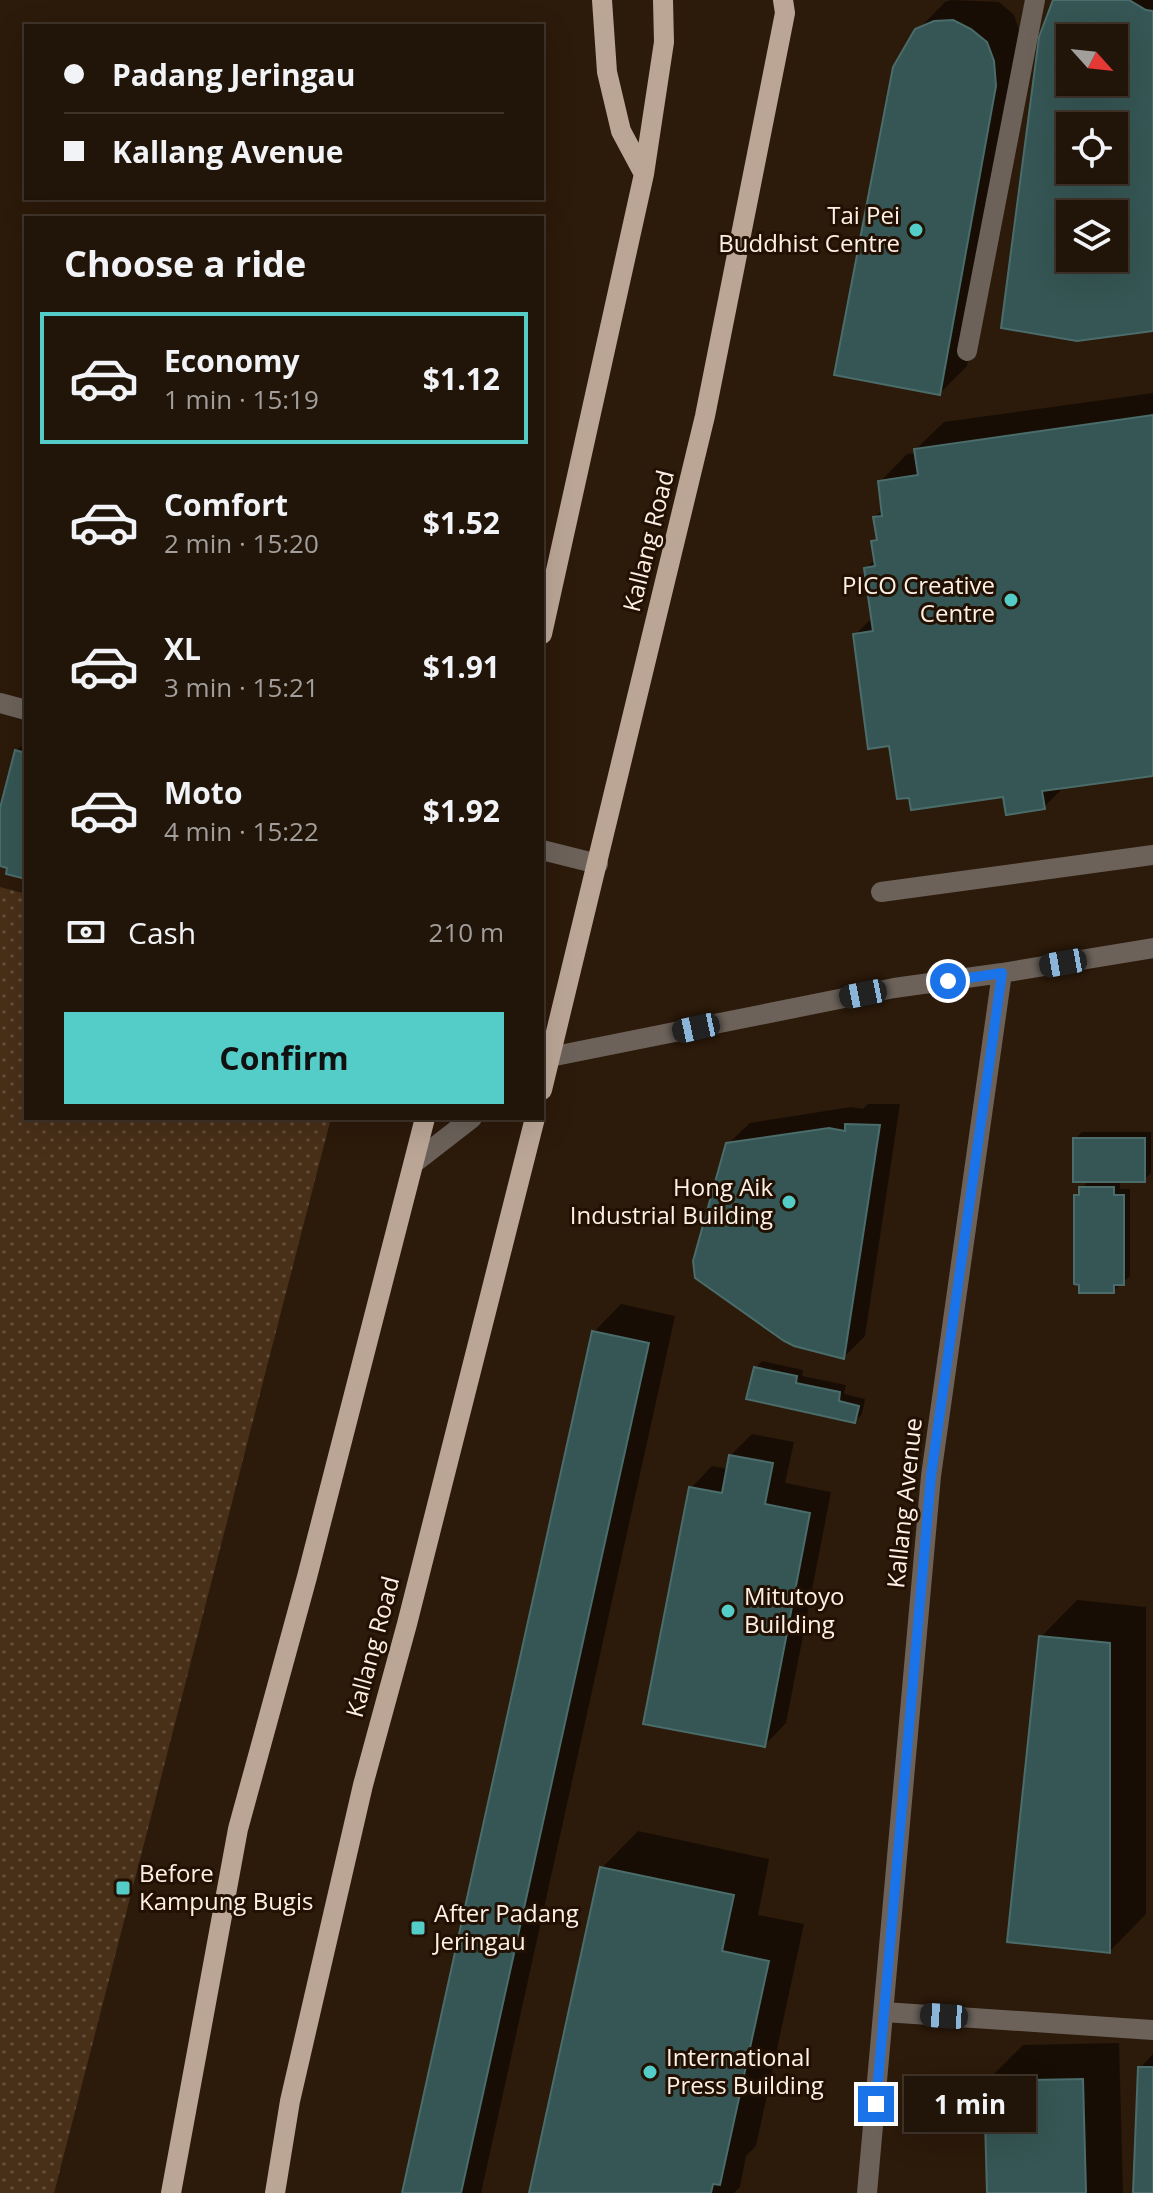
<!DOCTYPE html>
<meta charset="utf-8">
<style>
:root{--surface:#211408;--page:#291d12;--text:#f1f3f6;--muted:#a29e9c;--line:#3e3329;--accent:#54cdc8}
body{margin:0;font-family:"Open Sans",sans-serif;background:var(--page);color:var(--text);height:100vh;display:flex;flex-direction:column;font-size:30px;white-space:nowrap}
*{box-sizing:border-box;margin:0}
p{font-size:26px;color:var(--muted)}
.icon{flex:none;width:44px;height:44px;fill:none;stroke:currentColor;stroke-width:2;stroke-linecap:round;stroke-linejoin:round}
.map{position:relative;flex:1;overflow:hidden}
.sheet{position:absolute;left:24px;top:216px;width:520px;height:904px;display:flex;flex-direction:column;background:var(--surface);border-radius:0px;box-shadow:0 8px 32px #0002,0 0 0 2px var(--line)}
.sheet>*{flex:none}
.hud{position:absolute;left:24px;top:24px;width:520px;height:176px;border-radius:0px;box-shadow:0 8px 32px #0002,0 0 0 2px var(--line);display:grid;align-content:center;height:176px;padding:0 40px;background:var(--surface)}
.needle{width:52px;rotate:117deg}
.fabs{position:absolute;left:1056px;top:24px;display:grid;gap:16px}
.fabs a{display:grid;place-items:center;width:72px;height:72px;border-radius:0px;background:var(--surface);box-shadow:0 8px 32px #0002,0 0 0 2px var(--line);font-size:40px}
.end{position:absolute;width:36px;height:36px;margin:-18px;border:10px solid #1a73e8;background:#fff;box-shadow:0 0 0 4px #fff}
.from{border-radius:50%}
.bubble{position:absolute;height:56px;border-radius:0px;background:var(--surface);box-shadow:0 8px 32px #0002,0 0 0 2px var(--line);font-size:26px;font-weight:700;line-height:56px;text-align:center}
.car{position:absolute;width:24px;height:48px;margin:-24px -12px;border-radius:10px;box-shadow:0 0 6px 2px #0007;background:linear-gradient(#222 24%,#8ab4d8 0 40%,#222 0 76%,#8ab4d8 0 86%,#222 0)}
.hud b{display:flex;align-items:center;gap:28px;height:76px;font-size:30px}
.hud b+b{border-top:2px solid var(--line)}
.hud i{width:20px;height:20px;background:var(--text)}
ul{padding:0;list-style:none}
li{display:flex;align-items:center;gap:24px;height:132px;margin:0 16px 12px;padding:0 24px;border:4px solid transparent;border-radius:0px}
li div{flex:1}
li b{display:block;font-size:30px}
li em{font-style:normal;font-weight:700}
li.current{border-color:var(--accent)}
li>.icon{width:72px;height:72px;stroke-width:1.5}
h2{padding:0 40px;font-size:36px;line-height:96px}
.pay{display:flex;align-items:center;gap:20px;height:88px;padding:0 40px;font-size:30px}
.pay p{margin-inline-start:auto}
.action{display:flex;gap:16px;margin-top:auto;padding:16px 40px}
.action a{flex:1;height:92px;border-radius:0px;background:var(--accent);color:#111;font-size:32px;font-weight:700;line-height:92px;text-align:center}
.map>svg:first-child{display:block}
.grass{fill:url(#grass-dots)}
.shadow{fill:#0007;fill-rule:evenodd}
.building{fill:#355654;stroke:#4a6c6a;stroke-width:2;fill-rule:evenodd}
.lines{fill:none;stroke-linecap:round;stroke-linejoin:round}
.service{stroke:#6c625a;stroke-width:20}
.minor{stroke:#6c625a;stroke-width:20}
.primary{stroke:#bba696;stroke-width:20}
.route{stroke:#1a73e8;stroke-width:10}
.poi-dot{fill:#54cdc8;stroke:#221103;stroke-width:3}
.labels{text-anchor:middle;stroke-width:6;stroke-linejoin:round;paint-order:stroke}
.poi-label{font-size:24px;fill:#fdf0e6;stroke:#221103;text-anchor:start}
.street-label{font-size:24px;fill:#fdf0e6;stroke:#221103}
</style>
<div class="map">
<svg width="1153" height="2193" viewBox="0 0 1153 2193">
<defs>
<pattern id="grass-dots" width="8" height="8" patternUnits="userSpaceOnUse" patternTransform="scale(2)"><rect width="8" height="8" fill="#482f18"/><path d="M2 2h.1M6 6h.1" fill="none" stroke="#634d3a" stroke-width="1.8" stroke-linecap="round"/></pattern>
</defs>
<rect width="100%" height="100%" fill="#2c1a0a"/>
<!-- grass -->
<path class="grass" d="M 0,887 L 26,894 L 26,1118 L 331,1118 L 54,2193 L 0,2193 Z"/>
<!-- shadow -->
<path class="shadow" d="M 951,0 L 999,2 L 1014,15 L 1020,33 L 1022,57 L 967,366 L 940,393 L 917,31 L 945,2 Z
M 1055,0 L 1153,0 L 1153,329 L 1003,326 ZM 1070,38 L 1114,38 L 1114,82 L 1070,82 ZM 1070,126 L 1114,126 L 1114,170 L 1070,170 ZM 1070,214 L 1114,214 L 1114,258 L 1070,258 Z
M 1153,393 L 1153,774 L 1065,786 L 1044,807 L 1004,795 L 891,744 L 855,635 L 873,617 L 866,568 L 876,559 L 874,542 L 878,537 L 875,517 L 883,509 L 880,482 L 907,454 L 917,453 L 916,449 L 944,422 Z
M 26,741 L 26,877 L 9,866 L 0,864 L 0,813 L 16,751 Z
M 868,1104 L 900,1104 L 865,1336 L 844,1357 L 728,1144 L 750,1123 L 851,1107 L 863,1109 Z
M 1082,1132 L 1151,1132 L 1151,1173 L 1144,1180 L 1120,1180 L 1120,1189 L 1130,1189 L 1130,1276 L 1113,1291 L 1076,1195 L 1089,1180 L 1075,1139 Z
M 621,1304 L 675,1316 L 481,2193 L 404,2193 L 594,1332 Z
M 762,1361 L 803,1370 L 802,1376 L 846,1385 L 844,1394 L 865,1399 L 862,1414 L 855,1421 L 756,1368 Z
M 752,1434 L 794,1442 L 785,1483 L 831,1492 L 786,1723 L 765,1745 L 691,1488 L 712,1466 L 728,1469 L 730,1456 Z
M 1077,1600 L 1146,1607 L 1146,1914 L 1110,1951 L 1041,1637 Z
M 638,1831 L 769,1859 L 758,1915 L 804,1924 L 756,2146 L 746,2156 L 740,2187 L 734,2193 L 532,2193 L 602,1868 Z
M 1119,2043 L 1123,2193 L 989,2193 L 986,2082 L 1023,2045 Z
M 1153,2054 L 1153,2193 L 1135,2193 L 1140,2068 Z"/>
<!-- building -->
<path class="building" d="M 1053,0 L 1129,0 L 1146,10 L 1153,11 L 1153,331 L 1077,341 L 1001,328 L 1039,37 ZM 1070,38 L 1114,38 L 1114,82 L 1070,82 ZM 1070,126 L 1114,126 L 1114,170 L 1070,170 ZM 1070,214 L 1114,214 L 1114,258 L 1070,258 Z
M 953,20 L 971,29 L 987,42 L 994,61 L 996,86 L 940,395 L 834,375 L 893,67 L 915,29 L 934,21 Z
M 1153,415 L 1153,776 L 1042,791 L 1045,809 L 1006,815 L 1003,797 L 911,810 L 909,798 L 897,799 L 889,746 L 868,749 L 853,634 L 873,631 L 864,568 L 875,566 L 871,541 L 877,540 L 873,517 L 882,516 L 878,481 L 918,475 L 914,449 Z
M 15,750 L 26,753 L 26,879 L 6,874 L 7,868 L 0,866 L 0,808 Z
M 845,1124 L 880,1125 L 844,1359 L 794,1346 L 784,1341 L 695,1278 L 693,1261 L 726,1143 L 829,1128 L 845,1131 Z
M 1073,1138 L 1145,1138 L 1145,1182 L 1073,1182 Z
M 1079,1187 L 1114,1187 L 1114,1195 L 1124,1195 L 1124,1285 L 1114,1285 L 1114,1293 L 1079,1293 L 1079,1285 L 1074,1284 L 1074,1195 L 1079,1195 Z
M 592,1331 L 649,1343 L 461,2193 L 402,2193 Z
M 754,1367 L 797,1376 L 796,1383 L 840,1392 L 839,1401 L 859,1406 L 855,1423 L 746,1399 Z
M 729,1455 L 773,1463 L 765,1504 L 810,1513 L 765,1747 L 643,1724 L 689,1487 L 722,1493 Z
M 1039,1636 L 1110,1643 L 1110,1953 L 1007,1942 Z
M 600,1867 L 734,1895 L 722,1951 L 769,1961 L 720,2185 L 713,2184 L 711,2193 L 529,2193 Z
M 1138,2067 L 1153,2067 L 1153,2193 L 1133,2193 Z
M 1083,2079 L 1086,2193 L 987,2193 L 984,2081 Z"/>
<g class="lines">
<!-- service -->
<path class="service" d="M 967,351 L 1035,0
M 881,892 L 1153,855
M 884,2012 L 1153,2030"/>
<!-- minor -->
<path class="minor" d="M 0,703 L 26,710
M 542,850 L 598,864
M 542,1064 L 550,1057 L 894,988 L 1002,973 L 1153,948
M 414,1163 L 472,1118
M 867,2193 L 931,1476 L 1002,973"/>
<!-- primary -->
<path class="primary" d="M 602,0 L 607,72 L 621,131 L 644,174
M 542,634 L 644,174 L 664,42 L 663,0
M 542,1090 L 705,416 L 785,13 L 783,0
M 171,2193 L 238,1829 L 307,1577 L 425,1118
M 275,2193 L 290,2101 L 363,1785 L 407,1624 L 535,1118"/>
</g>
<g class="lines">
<!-- route -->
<path class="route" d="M 876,2104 L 931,1476 L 1002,973 L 948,981"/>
</g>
<!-- markers -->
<g class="poi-dot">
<circle cx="916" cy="230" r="8"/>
<circle cx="1011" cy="600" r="8"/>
<circle cx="789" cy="1202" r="8"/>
<circle cx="728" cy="1611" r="8"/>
<rect x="115" y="1880" width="16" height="16" rx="4"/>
<rect x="410" y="1920" width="16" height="16" rx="4"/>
<circle cx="650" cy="2072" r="8"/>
</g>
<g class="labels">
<!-- poi labels -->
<g class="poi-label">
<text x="900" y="224" text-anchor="end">Tai Pei<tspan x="900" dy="28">Buddhist Centre</tspan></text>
<text x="995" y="594" text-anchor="end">PICO Creative<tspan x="995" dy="28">Centre</tspan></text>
<text x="773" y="1196" text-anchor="end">Hong Aik<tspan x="773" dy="28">Industrial Building</tspan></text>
<text x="744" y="1605">Mitutoyo<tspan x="744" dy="28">Building</tspan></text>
<text x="139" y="1882">Before<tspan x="139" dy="28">Kampung Bugis</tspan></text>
<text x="434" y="1922">After Padang<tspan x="434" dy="28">Jeringau</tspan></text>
<text x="666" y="2066">International<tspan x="666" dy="28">Press Building</tspan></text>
</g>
<!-- street labels -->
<g class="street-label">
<text transform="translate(649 541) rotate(-76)" y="8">Kallang Road</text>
<text transform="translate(905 1503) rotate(-84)" y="8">Kallang Avenue</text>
<text transform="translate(373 1647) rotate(-75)" y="8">Kallang Road</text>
</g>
</g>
</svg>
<div class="fabs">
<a><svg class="needle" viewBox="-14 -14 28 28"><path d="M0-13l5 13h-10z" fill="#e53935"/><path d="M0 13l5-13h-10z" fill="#a29e9c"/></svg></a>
<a><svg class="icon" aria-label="locate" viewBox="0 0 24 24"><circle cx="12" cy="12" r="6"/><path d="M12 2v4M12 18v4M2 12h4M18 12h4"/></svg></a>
<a><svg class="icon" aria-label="layers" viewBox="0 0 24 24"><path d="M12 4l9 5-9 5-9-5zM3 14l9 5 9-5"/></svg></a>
</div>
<i class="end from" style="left:948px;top:981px"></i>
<i class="end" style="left:876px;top:2104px"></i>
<div class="bubble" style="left:904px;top:2076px;width:132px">1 min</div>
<i class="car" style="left:1063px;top:963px;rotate:260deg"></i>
<i class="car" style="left:863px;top:994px;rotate:259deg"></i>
<i class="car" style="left:696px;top:1028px;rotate:258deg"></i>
<i class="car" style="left:944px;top:2016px;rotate:274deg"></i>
<div class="hud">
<b><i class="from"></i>Padang Jeringau</b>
<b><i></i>Kallang Avenue</b>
</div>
<section class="sheet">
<h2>Choose a ride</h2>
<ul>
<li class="current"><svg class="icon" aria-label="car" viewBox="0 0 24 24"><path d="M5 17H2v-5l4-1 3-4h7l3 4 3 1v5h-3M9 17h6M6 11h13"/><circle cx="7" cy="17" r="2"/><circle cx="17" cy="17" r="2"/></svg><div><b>Economy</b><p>1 min · 15:19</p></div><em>$1.12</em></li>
<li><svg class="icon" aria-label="car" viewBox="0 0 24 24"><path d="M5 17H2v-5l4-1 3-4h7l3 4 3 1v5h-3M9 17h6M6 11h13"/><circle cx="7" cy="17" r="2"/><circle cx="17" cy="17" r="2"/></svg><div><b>Comfort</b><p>2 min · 15:20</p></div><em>$1.52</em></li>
<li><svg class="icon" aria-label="car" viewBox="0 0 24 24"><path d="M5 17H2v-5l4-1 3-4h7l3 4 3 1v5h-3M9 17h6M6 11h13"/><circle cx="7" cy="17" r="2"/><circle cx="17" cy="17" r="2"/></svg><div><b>XL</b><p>3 min · 15:21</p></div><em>$1.91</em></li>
<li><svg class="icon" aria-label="car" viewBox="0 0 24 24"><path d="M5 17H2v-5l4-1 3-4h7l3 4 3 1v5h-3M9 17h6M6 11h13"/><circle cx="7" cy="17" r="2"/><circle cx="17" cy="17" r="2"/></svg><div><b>Moto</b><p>4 min · 15:22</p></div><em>$1.92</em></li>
</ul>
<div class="pay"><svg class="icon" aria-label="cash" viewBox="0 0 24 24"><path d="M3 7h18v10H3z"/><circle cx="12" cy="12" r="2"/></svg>Cash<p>210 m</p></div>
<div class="action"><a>Confirm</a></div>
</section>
</div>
